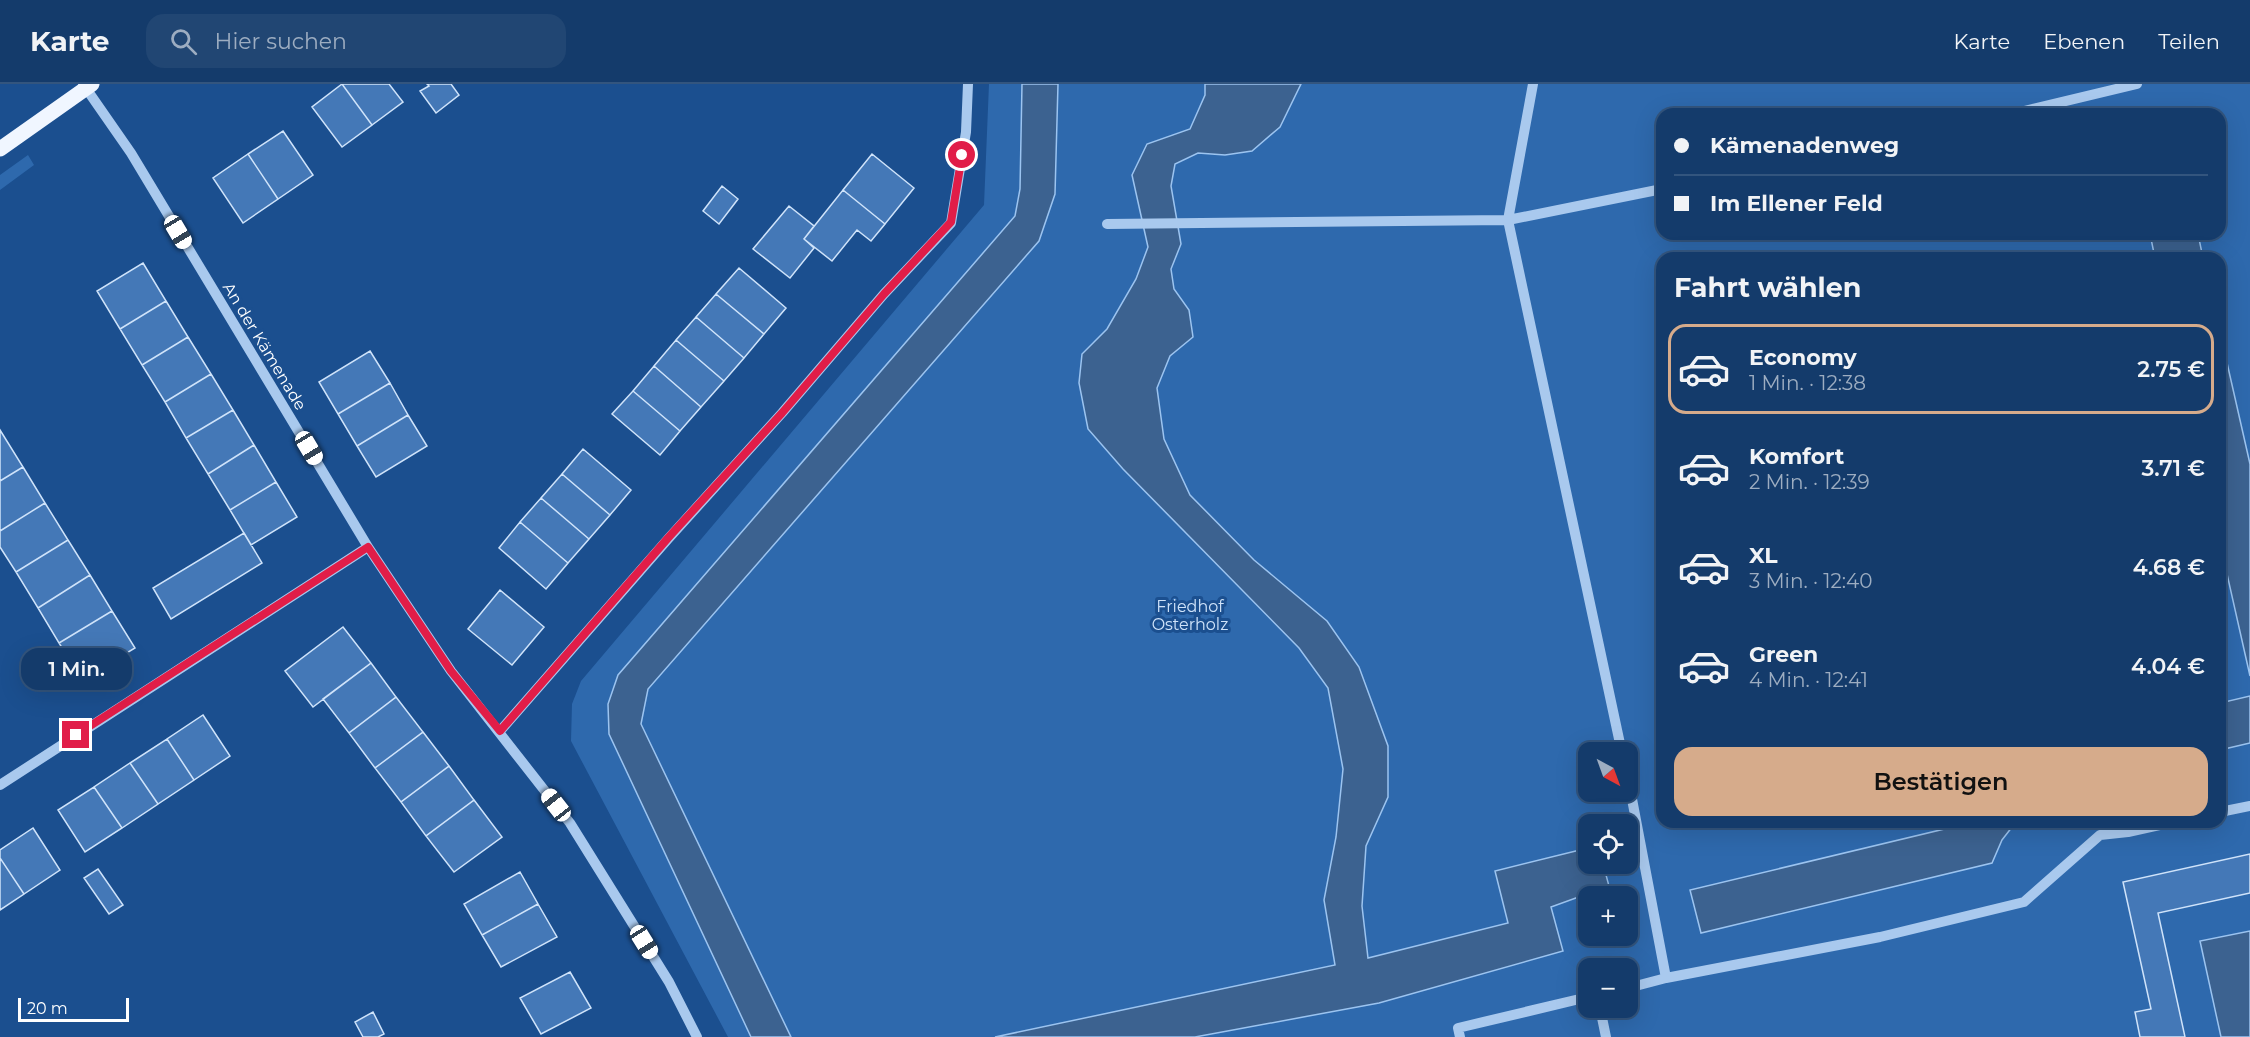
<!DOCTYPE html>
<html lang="de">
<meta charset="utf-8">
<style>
:root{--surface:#143b6b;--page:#214673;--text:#f1f3f6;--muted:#9dadc1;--line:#33557e;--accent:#d6ab8b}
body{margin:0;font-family:Montserrat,sans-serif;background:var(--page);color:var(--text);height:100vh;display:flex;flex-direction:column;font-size:22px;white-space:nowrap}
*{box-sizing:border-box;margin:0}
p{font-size:20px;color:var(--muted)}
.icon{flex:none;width:33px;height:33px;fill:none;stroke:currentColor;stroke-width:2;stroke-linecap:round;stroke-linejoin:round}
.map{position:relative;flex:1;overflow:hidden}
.sheet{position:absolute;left:1656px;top:168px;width:570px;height:576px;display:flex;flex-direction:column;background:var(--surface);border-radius:18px;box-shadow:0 6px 24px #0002,0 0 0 2px var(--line)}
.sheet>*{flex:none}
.top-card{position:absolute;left:1656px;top:24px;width:570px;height:132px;border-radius:18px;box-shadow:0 6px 24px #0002,0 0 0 2px var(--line);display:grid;align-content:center;height:132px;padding:0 18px;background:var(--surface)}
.needle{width:39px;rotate:139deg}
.buttons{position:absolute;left:1578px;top:658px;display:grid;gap:12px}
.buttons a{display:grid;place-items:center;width:60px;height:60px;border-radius:12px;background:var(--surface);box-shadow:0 6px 24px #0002,0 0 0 2px var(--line);font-size:30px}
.scale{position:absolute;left:18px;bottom:15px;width:111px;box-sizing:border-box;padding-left:6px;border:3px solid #fff;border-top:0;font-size:16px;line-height:21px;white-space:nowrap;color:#fff;-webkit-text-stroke:4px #1b4f8f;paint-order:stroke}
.end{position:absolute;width:27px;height:27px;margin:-14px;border:8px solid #e11d48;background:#fff;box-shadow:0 0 0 3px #fff}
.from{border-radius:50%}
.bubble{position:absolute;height:42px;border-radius:18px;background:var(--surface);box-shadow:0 6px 24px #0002,0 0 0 2px var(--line);font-size:20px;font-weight:600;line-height:42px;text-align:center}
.car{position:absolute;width:18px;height:36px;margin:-18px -9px;border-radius:8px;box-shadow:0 0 4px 2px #0007;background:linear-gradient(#fff 24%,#345 0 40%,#fff 0 76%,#345 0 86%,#fff 0)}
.top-card b{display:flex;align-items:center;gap:21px;height:57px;font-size:22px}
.top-card b+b{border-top:2px solid var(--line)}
.top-card i{width:15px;height:15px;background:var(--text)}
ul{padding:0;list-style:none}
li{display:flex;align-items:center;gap:18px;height:90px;margin:0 12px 9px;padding:0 6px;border:3px solid transparent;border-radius:18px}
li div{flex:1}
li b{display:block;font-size:22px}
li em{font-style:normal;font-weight:600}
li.on{border-color:var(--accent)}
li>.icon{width:54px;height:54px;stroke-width:1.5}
h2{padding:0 18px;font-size:27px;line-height:72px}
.action{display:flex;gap:12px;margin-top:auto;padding:12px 18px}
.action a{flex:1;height:69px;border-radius:18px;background:var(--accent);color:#111;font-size:24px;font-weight:600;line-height:69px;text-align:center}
header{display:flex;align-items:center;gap:36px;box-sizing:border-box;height:84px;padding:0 30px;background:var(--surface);border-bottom:2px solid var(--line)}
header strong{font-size:28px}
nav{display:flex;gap:33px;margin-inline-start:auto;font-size:21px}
.search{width:420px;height:54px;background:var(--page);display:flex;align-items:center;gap:15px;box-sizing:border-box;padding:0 21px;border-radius:18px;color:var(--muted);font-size:22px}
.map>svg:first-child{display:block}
.green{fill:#2e69ad;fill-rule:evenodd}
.water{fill:#3c6290;stroke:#9cc4f0;stroke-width:1.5}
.building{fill:#4478b7;stroke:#cfe3fa;stroke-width:1.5}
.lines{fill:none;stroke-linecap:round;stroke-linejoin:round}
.minor{stroke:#a9c9ee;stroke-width:10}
.major{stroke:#f0f6ff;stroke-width:15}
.route{stroke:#e11d48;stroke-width:8}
.labels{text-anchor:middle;stroke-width:6;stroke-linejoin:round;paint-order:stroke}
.street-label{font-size:16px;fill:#fff;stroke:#1b4f8f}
.park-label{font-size:16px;fill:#cfe3fa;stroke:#1b4f8f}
</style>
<header>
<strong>Karte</strong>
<div class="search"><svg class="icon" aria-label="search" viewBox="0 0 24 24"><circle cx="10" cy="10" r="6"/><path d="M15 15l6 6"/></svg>Hier suchen</div>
<nav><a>Karte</a><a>Ebenen</a><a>Teilen</a></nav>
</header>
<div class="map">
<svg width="2250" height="953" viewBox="0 0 2250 953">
<rect width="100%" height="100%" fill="#1b4f8f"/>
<!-- green -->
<path class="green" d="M 989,0 L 1205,0 L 1205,11 L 1190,45 L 1297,5 L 1301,0 L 2250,0 L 2250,847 L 2200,858 L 2221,953 L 728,953 L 571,657 L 572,620 L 581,597 L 984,121 ZM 1662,30 L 2220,30 L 2220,150 L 1662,150 ZM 1662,174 L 2220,174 L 2220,738 L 1662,738 ZM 1588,669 L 1628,669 L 1628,708 L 1588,708 ZM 1588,741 L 1628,741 L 1628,780 L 1588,780 ZM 1588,813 L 1628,813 L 1628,852 L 1588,852 ZM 1588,885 L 1628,885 L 1628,924 L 1588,924 Z
M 28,71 L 34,81 L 0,106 L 0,91 Z"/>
<!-- water -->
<path class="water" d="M 1022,0 L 1058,0 L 1055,110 L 1039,157 L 648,605 L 641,640 L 791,953 L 751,953 L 609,650 L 608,620 L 618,591 L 1015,132 L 1020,105 Z
M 1205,0 L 1301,0 L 1280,43 L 1252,67 L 1225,71 L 1198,69 L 1175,80 L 1171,102 L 1181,160 L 1171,185 L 1174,205 L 1189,226 L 1193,253 L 1170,272 L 1157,304 L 1164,355 L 1190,411 L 1254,476 L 1327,537 L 1359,583 L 1388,662 L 1388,713 L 1366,762 L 1362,822 L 1368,874 L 1508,839 L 1495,787 L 1588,764 L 1588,780 L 1603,780 L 1609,802 L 1551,823 L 1563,867 L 1379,919 L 1195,953 L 995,953 L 1335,881 L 1324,816 L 1336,753 L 1343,685 L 1328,604 L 1299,564 L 1123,385 L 1088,345 L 1079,299 L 1082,270 L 1107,245 L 1136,195 L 1148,163 L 1132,91 L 1147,60 L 1190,45 L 1205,11 Z
M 2150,150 L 2198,150 L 2203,174 L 2155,174 Z
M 2220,248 L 2250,380 L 2250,592 L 2220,459 Z
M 2250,612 L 2250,659 L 2220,666 L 2220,619 Z
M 1963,738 L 2016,738 L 2002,756 L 1992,779 L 1701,849 L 1690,806 L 1961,741 Z
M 2250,847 L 2250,953 L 2221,953 L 2200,857 Z"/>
<!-- building -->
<path class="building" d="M 342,0 L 389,0 L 403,18 L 372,41 Z
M 342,0 L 372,41 L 342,63 L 312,23 Z
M 427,0 L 451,0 L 459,11 L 436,29 L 420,7 L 429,2 Z
M 283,47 L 313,91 L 278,115 L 248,70 Z
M 248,70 L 278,115 L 243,139 L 213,94 Z
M 872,70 L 914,104 L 885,140 L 843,106 Z
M 722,102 L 738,115 L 719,140 L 703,127 Z
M 843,106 L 885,140 L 871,157 L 857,146 L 832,177 L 804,155 Z
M 789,122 L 814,142 L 804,155 L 814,164 L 790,194 L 753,165 Z
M 143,179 L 166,217 L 120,245 L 97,207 Z
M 739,184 L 786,224 L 764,250 L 716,210 Z
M 716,210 L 764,250 L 744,274 L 696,233 Z
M 166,217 L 188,253 L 142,281 L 120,245 Z
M 696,233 L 744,274 L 724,297 L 676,256 Z
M 188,253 L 211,290 L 165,318 L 142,281 Z
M 676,256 L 724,297 L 701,323 L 654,282 Z
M 370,267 L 390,299 L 338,330 L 319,298 Z
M 654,282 L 701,323 L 680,347 L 633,307 Z
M 211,290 L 233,326 L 186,354 L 165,318 Z
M 390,299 L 408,331 L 357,362 L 338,330 Z
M 633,307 L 680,347 L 660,371 L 612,330 Z
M 233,326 L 254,361 L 208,390 L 186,354 Z
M 408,331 L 427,362 L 376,393 L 357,362 Z
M 0,346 L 23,383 L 0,397 Z
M 254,361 L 276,398 L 230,426 L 208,390 Z
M 583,365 L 631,406 L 610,431 L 562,390 Z
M 23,383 L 45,419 L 0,447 L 0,397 Z
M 562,390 L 610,431 L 589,455 L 541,414 Z
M 276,398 L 297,433 L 251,461 L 230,426 Z
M 541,414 L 589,455 L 568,479 L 520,438 Z
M 45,419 L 68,456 L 16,488 L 0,463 L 0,447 Z
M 520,438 L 568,479 L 546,505 L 499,464 Z
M 244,449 L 262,479 L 171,535 L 153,504 Z
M 68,456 L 90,491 L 38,524 L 16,488 Z
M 90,491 L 112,527 L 59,559 L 38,524 Z
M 500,506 L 544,543 L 512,581 L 468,545 Z
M 112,527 L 135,564 L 82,596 L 59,559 Z
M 343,543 L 371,579 L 313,623 L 285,587 Z
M 371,579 L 396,613 L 349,649 L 323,615 Z
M 396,613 L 423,648 L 375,684 L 349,649 Z
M 203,631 L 230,672 L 194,696 L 167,655 Z
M 423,648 L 449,682 L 401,718 L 375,684 Z
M 167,655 L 194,696 L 158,720 L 130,679 Z
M 130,679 L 158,720 L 122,744 L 94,703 Z
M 449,682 L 474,716 L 426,752 L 401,718 Z
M 94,703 L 122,744 L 85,768 L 58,726 Z
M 474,716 L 502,753 L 454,788 L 426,752 Z
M 33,744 L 60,786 L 24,810 L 0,774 L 0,766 Z
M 2250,770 L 2250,809 L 2158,829 L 2185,953 L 2140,953 L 2135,928 L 2151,925 L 2123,798 Z
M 0,774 L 24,810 L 0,826 Z
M 98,785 L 123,821 L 109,830 L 84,794 Z
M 520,788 L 538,820 L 482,851 L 464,820 Z
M 538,820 L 557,853 L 501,883 L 482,851 Z
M 570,888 L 591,924 L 541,950 L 520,914 Z
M 373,928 L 384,950 L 378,953 L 363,953 L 355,938 Z"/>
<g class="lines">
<!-- minor -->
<path class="minor" d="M 83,0 L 131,69 L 368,463 L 451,587 L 570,739 L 669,898 L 697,953
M 1533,0 L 1508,136 L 1622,669
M 2012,30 L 2137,0
M 1107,140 L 1508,136 L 1662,105
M 500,647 L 668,455 L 782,329 L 884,210 L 951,139 L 966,48 L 968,0
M 1628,694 L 1666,894 L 1628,904
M 0,701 L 368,463
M 2220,728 L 2250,722
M 1666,894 L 1880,853 L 2024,818 L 2100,751 L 2128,748 L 2173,738
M 1600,924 L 1606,953
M 1460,953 L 1458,944 L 1588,913"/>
<!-- major -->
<path class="major" d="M 0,65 L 92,0"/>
</g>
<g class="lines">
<!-- route -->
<path class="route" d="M 76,651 L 368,463 L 451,587 L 500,647 L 668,454 L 782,329 L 884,210 L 951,138 L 962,71"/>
</g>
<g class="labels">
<!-- street labels -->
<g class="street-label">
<text transform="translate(265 262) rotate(59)" y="6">An der Kämenade</text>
</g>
<!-- park labels -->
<g class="park-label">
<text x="1190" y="528">Friedhof<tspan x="1190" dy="18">Osterholz</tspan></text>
</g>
</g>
</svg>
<div class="buttons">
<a><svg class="needle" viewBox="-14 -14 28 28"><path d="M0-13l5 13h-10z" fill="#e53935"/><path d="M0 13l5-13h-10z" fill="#9dadc1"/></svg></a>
<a><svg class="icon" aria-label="locate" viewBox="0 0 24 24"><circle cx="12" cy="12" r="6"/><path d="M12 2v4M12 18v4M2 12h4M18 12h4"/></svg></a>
<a>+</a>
<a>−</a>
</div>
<div class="scale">20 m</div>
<i class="end from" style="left:962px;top:71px"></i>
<i class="end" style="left:76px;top:651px"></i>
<div class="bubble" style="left:21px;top:564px;width:111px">1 Min.</div>
<i class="car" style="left:178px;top:148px;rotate:149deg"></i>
<i class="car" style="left:309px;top:364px;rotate:149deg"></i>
<i class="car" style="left:556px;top:721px;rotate:322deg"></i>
<i class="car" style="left:644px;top:858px;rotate:148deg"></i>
<div class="top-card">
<b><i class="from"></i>Kämenadenweg</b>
<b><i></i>Im Ellener Feld</b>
</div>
<section class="sheet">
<h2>Fahrt wählen</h2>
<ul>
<li class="on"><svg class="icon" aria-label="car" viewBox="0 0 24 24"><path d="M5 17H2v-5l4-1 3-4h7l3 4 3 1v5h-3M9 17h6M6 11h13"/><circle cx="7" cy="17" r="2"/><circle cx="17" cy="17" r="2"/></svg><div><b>Economy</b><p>1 Min. · 12:38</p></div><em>2.75 €</em></li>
<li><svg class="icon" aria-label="car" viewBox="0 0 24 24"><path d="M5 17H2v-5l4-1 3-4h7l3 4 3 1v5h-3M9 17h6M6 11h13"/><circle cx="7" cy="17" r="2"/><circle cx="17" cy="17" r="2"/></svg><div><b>Komfort</b><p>2 Min. · 12:39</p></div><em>3.71 €</em></li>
<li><svg class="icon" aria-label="car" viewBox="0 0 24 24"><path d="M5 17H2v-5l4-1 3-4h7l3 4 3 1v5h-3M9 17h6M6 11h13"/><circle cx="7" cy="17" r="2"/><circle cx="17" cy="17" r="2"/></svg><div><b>XL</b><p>3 Min. · 12:40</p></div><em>4.68 €</em></li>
<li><svg class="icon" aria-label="car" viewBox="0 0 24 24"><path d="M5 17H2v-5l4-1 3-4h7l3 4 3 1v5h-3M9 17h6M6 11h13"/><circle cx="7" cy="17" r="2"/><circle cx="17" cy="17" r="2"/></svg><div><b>Green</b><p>4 Min. · 12:41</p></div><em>4.04 €</em></li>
</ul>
<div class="action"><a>Bestätigen</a></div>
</section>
</div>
